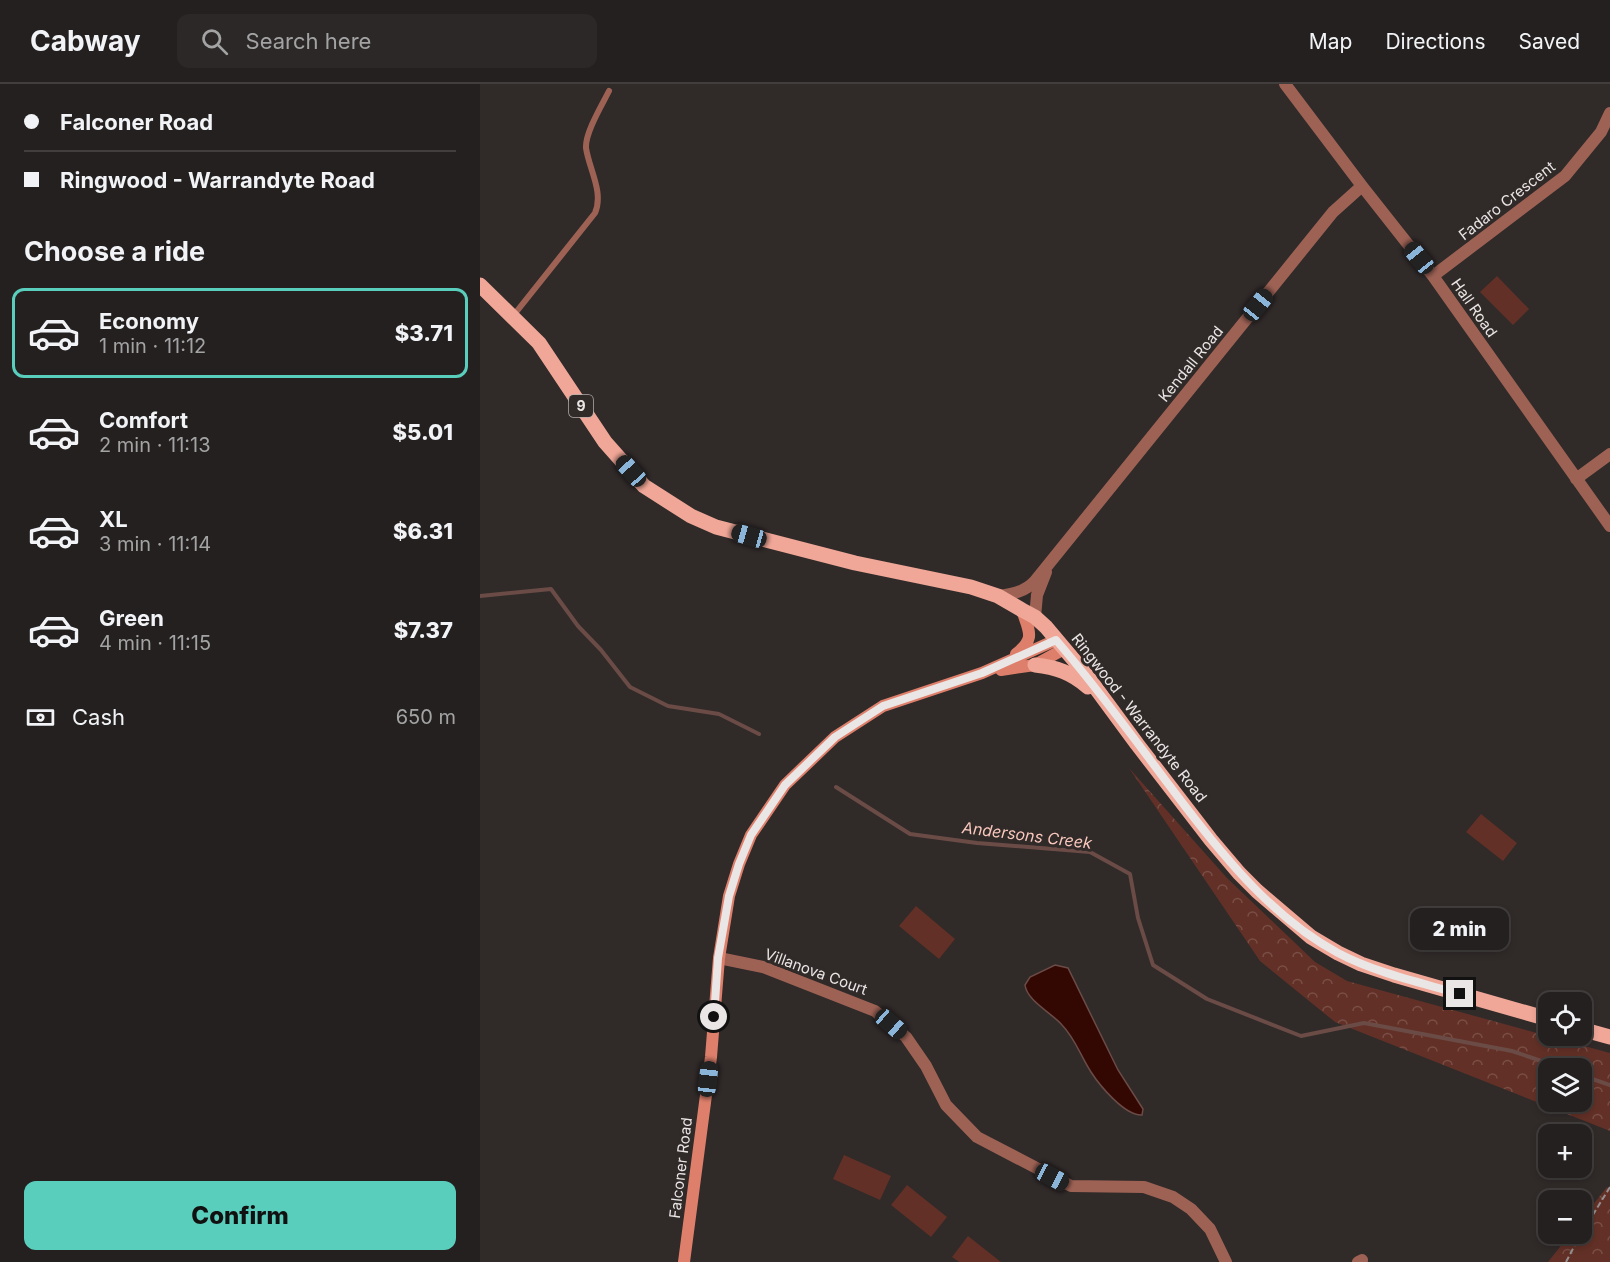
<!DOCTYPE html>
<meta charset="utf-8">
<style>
:root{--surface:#24201f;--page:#2c2828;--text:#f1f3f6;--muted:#a3a3a4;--line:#413e3d;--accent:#5acebd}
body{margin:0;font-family:Inter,sans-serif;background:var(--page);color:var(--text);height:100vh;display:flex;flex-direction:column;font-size:22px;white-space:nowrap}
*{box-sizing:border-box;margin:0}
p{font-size:20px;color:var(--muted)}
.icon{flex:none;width:33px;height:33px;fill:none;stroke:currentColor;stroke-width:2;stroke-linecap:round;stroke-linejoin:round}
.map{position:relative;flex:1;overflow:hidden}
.drawer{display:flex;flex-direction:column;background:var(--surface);width:480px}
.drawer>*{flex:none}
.guide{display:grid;align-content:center;height:132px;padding:0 24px;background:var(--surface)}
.buttons{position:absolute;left:1058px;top:908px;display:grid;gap:12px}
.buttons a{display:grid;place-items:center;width:54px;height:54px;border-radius:12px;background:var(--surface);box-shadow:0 3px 9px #0003,0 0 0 2px var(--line);font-size:30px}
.end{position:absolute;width:27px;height:27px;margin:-14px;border:8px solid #eae6e5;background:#111;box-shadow:0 0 0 3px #111}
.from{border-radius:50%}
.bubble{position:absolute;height:42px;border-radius:12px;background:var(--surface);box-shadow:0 3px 9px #0003,0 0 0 2px var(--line);font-size:20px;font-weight:800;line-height:42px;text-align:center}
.car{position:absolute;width:18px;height:36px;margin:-18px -9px;border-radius:8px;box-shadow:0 0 4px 2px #0007;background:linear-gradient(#222 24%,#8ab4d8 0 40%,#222 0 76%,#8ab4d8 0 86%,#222 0)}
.guide b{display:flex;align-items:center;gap:21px;height:57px;font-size:22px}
.guide b+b{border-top:2px solid var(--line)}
.guide i{width:15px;height:15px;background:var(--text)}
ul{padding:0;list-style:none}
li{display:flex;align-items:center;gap:18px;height:90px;margin:0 12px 9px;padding:0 12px;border:3px solid transparent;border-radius:12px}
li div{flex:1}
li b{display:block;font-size:22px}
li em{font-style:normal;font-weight:800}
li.selected{border-color:var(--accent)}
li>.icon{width:54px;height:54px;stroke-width:1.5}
h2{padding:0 24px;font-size:27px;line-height:72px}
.pay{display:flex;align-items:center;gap:15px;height:66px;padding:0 24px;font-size:22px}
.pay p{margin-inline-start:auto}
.button{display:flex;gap:12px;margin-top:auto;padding:12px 24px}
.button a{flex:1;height:69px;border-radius:12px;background:var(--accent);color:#111;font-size:24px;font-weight:800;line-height:69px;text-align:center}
header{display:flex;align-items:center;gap:36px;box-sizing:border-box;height:84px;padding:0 30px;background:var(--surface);border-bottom:2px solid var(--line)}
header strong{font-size:28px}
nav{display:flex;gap:33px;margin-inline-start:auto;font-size:21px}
.search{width:420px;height:54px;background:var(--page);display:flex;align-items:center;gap:15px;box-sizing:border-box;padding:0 21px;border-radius:12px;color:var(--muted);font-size:22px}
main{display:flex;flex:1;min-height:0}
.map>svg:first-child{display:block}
.forest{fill:url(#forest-crowns);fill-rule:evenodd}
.pitch{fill:#623026}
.water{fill:#340802;stroke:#6b4b46;stroke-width:1.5}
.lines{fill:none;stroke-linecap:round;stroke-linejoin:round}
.stream{stroke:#6b4b46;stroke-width:4}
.path{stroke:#95908f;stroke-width:2;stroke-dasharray:6 3;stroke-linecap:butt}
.service{stroke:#9e6255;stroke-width:6}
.minor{stroke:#9e6255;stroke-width:12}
.secondary{stroke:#de7f6b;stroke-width:12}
.primary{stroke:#f1a797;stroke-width:15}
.route{stroke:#eae6e5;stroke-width:8}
.labels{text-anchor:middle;stroke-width:6;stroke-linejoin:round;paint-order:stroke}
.shield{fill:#302a29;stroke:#b2aead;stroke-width:1.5}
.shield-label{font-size:14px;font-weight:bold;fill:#eae6e5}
.street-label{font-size:15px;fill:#eae6e5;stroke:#302a29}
.water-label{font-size:16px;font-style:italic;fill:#f9c7bc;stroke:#302a29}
</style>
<header>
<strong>Cabway</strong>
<div class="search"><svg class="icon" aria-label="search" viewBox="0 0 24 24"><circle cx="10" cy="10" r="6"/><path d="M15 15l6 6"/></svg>Search here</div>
<nav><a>Map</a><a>Directions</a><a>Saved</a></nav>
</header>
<main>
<section class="drawer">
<div class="guide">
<b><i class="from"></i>Falconer Road</b>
<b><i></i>Ringwood - Warrandyte Road</b>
</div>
<h2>Choose a ride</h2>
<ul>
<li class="selected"><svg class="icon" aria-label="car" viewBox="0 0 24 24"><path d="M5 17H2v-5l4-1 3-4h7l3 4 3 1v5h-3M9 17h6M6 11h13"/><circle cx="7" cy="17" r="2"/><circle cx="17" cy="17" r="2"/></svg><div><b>Economy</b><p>1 min · 11:12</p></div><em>$3.71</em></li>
<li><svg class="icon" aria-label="car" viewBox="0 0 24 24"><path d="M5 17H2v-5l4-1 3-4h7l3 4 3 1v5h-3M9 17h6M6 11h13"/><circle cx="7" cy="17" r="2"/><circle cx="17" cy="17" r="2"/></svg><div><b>Comfort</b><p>2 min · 11:13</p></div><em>$5.01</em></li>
<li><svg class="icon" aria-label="car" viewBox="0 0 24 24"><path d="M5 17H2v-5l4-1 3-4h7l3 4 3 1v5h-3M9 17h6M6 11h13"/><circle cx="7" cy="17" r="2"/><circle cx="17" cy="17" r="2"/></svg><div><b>XL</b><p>3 min · 11:14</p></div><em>$6.31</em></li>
<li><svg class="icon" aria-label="car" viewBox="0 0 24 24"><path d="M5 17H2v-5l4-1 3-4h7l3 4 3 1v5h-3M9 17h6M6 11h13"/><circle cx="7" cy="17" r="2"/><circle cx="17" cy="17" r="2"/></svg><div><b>Green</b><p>4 min · 11:15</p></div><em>$7.37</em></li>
</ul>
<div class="pay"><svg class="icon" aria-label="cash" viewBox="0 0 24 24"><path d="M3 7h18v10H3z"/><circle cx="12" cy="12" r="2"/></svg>Cash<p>650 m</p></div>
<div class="button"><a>Confirm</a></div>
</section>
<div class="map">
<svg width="1130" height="1178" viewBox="0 0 1130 1178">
<defs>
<pattern id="forest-crowns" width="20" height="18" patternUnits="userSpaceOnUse" patternTransform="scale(1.5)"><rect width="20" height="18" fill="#623026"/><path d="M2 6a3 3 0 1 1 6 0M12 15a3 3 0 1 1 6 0" fill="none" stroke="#794e45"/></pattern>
</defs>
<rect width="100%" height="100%" fill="#302a29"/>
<!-- forest -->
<path class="forest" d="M 649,684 L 747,794 L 835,878 L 867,897 L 1130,969 L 1130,1047 L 855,938 L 780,877 ZM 1068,984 L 1101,984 L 1101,1017 L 1068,1017 Z
M 1127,1103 L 1130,1106 L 1130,1178 L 1068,1178 L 1091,1149 L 1101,1149 L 1101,1136 Z"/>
<!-- pitch -->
<path class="pitch" d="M 1017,192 L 1049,225 L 1033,241 L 1000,208 Z
M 1001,730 L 1037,759 L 1023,777 L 986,748 Z
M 436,822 L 475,855 L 459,875 L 419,842 Z
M 364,1071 L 411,1092 L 400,1116 L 353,1095 Z
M 427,1101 L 467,1133 L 451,1153 L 411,1121 Z
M 488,1152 L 521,1178 L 479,1178 L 472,1173 Z"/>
<!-- water -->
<path class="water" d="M 575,881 L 588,884 L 638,986 L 663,1025 L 662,1031 C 645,1032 620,1002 611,988 C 601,973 595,954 582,941 C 572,929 547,917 545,901 L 550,893 Z"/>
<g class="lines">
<!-- stream -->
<path class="stream" d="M 0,512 L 71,505 L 98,542 L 121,566 L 150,603 L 188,622 L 239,630 L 279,650
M 356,703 L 430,750 L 497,759 L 610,768 L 650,790 L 658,834 L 673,881 L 727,915 L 821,952 L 884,939 L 1032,967 L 1082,984
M 1101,991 L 1130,1001"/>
<!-- path -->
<path class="path" d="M 1086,1178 L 1098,1155 L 1130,1103"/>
<!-- service -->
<path class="service" d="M 33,232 L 115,129 C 124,108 109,85 106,64 C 105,49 122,21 129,7"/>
<!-- minor -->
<path class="minor" d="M 805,0 L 882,102 L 953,192 L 1130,442
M 953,192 L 1085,92 L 1121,48 L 1130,29
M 1096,395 L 1130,370
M 518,512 C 532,510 545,508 555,497 L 853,128 L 882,102
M 555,533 L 557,511 L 566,488
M 239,874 L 283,883 L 395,927 L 426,953 L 446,982 L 466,1021 L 497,1053 L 591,1102 L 664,1103 L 693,1113 L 711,1125 L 730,1145 L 746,1178
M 878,1178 L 882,1176"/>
<!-- secondary -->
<path class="secondary" d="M 536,570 C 556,554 549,548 542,526
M 521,586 L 555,581 L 584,565
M 204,1178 L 231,973 L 239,874 L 249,812 L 259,780 L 271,751 L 305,701 L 355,653 L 403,622 L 502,589 L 576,556"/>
<!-- primary -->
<path class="primary" d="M 0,201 L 59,259 L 125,358 L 164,402 L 211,432 L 236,443 L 375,479 L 491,503 L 518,512 L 542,526 L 555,533 L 566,543 L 604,588 L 657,660 L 731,756 L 759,789 L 777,807 L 831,853 L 858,869 L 881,880 L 914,891 L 1068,935
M 555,581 C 576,583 592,589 608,603
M 1101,945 L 1130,953"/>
</g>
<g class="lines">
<!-- route -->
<path class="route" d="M 234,933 L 238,874 L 249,812 L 259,780 L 271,751 L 305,701 L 355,653 L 403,622 L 502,589 L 576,556 C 622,609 662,666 705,722 C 747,777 796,836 858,869 C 896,889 939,898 980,910"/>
</g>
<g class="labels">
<!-- shield labels -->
<rect class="shield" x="89" y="311" width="24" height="22" rx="4.5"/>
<g class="shield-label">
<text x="101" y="327">9</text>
</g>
<!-- street labels -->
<g class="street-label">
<text transform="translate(1027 117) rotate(-38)" y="5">Fadaro Crescent</text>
<text transform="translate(994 224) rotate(55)" y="5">Hall Road</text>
<text transform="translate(711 280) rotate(-51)" y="5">Kendall Road</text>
<text transform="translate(659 634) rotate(52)" y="5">Ringwood - Warrandyte Road</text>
<text transform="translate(336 888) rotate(20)" y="5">Villanova Court</text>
<text transform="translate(201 1084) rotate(-83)" y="5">Falconer Road</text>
</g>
<!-- water labels -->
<g class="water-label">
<text transform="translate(547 751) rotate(7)" y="6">Andersons Creek</text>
</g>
</g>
</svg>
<div class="buttons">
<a><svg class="icon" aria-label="locate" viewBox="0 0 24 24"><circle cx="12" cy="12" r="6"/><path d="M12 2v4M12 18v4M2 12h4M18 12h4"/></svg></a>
<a><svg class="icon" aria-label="layers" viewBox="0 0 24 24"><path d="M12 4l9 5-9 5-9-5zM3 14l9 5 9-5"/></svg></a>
<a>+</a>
<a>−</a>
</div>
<i class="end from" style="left:234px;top:933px"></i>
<i class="end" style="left:980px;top:910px"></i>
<div class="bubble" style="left:930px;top:824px;width:99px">2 min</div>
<i class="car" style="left:939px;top:174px;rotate:321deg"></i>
<i class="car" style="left:778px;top:221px;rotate:39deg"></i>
<i class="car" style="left:151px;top:387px;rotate:318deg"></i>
<i class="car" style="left:269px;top:452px;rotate:286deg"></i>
<i class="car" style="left:411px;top:940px;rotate:131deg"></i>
<i class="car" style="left:228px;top:995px;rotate:7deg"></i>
<i class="car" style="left:572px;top:1093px;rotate:118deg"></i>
</div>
</main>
